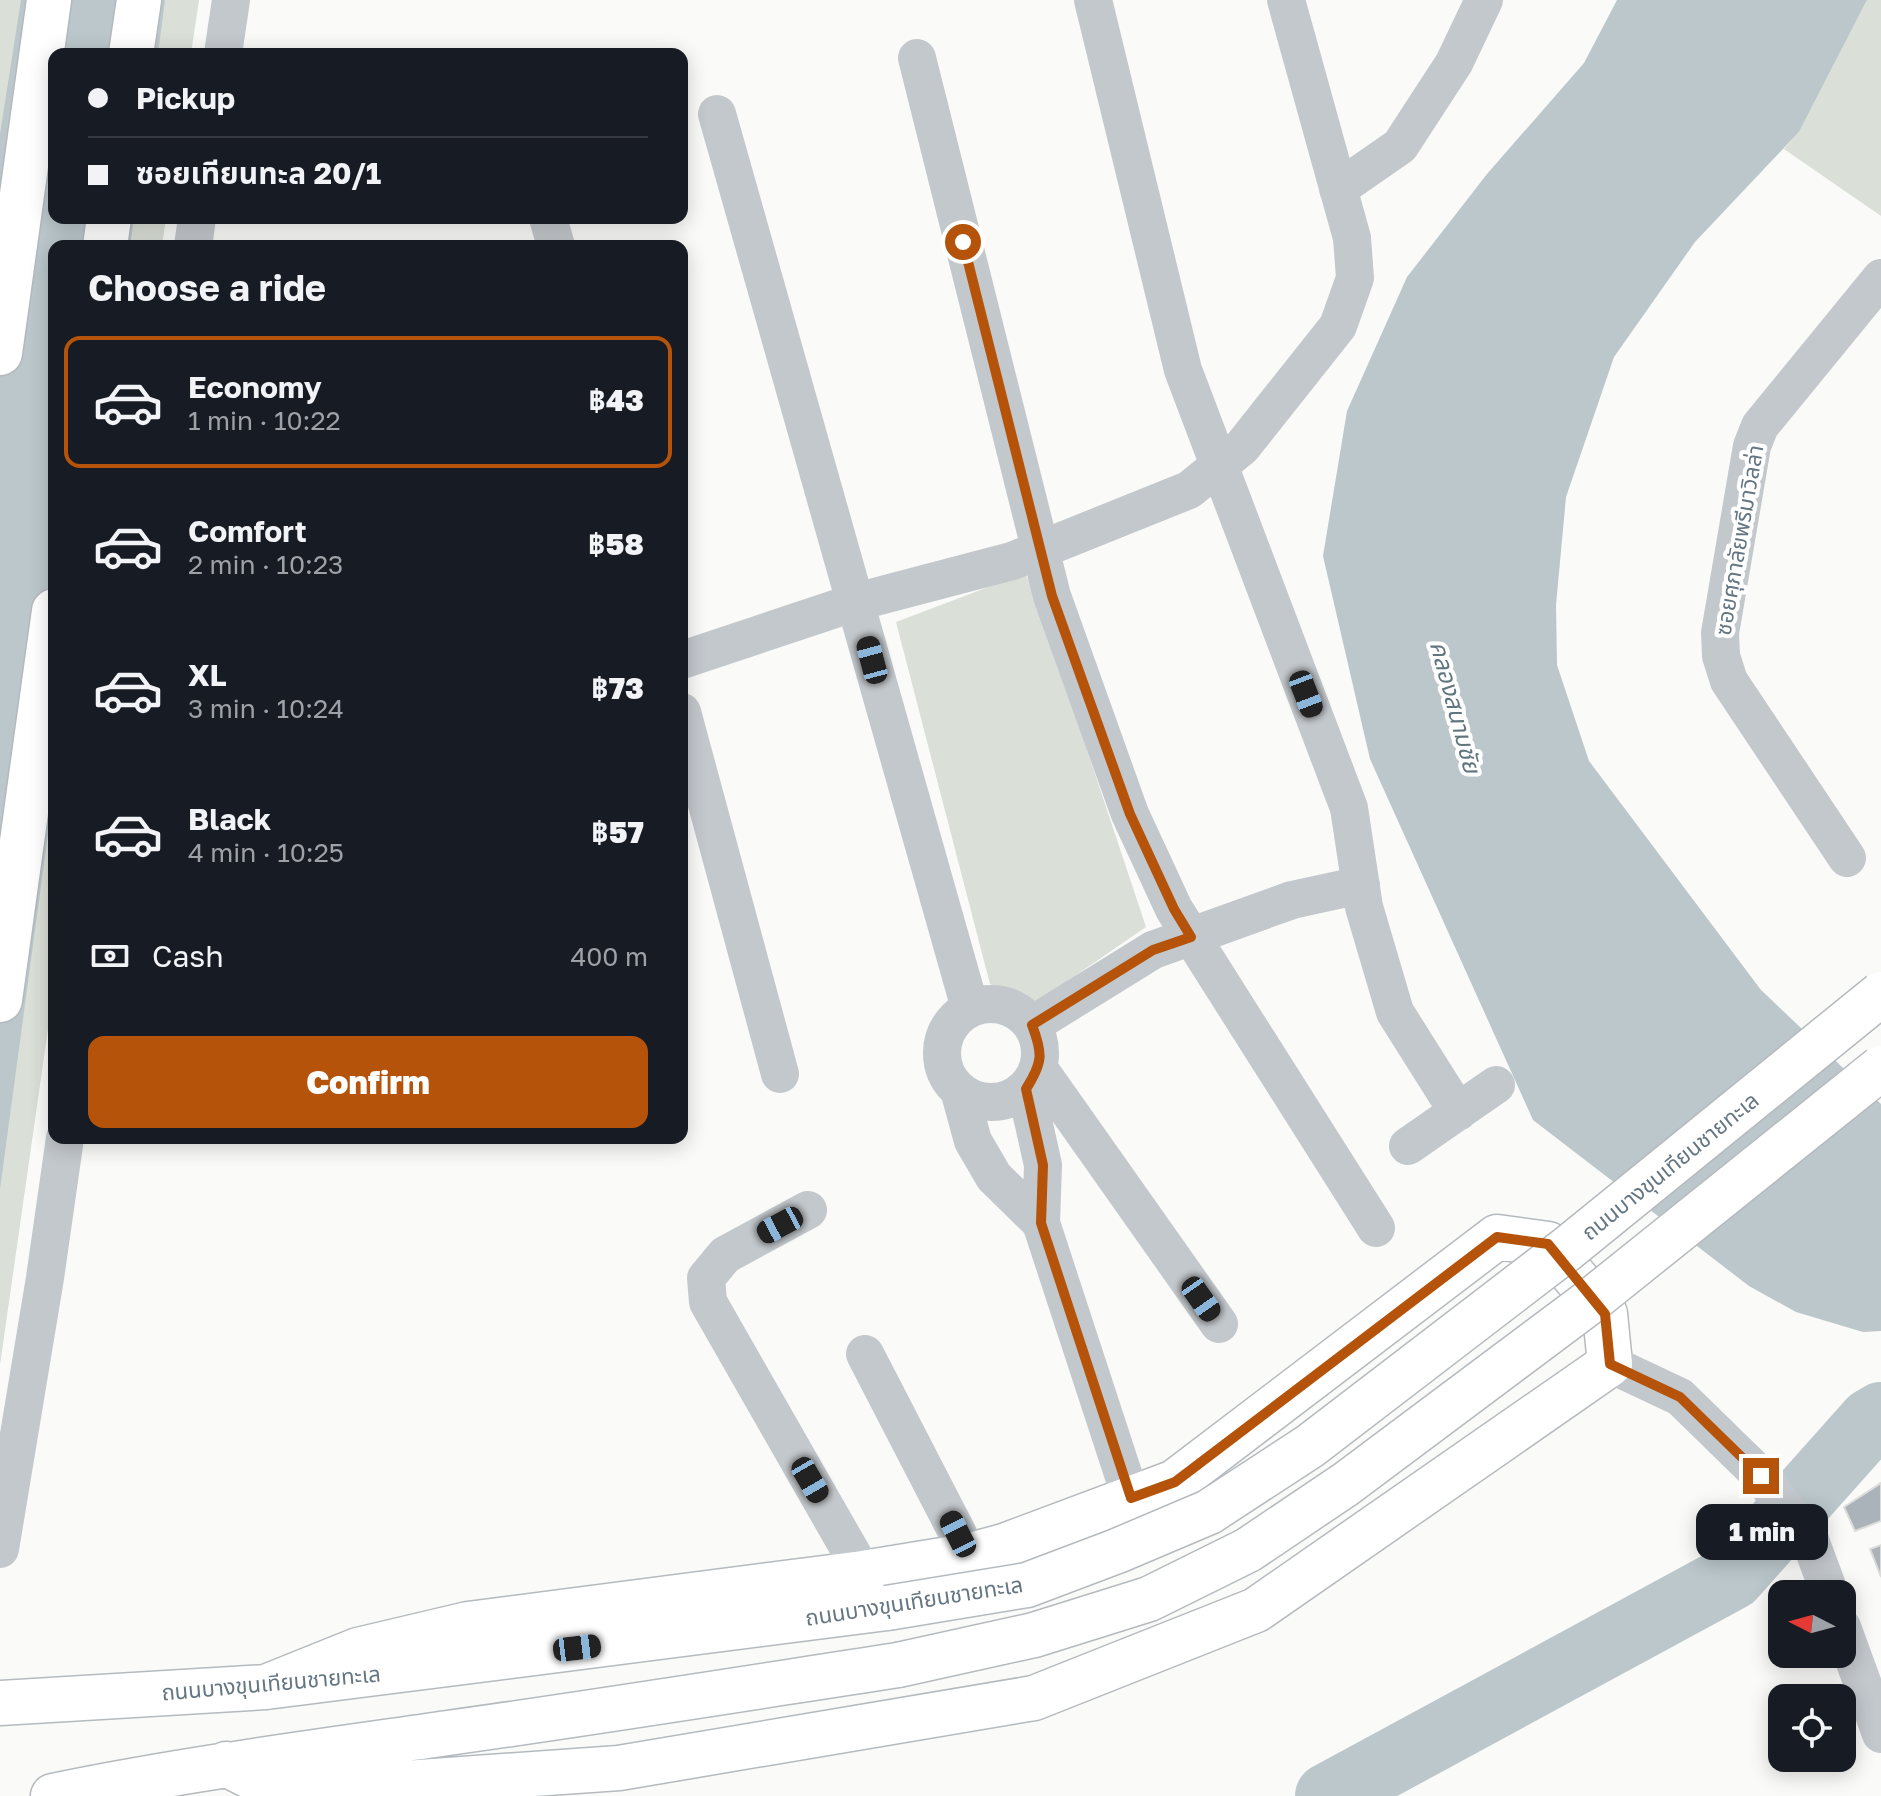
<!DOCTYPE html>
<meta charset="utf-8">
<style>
:root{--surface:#171b24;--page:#20242c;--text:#f1f3f6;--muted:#9ea1a6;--line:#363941;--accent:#b45309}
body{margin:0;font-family:"Golos Text","Noto Sans Thai",sans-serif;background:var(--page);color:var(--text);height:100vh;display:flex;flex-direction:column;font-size:30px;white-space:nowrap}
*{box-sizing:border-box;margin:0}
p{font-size:26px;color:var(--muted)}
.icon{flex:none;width:44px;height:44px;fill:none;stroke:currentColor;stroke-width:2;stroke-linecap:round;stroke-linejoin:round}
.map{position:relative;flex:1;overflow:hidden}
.details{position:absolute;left:48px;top:240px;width:640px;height:904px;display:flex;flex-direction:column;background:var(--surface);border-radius:16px;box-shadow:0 4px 20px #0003}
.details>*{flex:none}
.top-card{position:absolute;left:48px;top:48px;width:640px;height:176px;border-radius:16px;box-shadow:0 4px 20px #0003;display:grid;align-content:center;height:176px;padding:0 40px;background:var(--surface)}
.needle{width:52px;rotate:276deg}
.fabs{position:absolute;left:1768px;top:1580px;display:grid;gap:16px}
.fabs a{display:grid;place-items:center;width:88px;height:88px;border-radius:16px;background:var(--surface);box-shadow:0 4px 20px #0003;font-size:40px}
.end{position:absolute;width:36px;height:36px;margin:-18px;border:10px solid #b45309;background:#fff;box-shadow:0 0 0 4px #fff}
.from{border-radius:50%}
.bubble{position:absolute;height:56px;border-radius:16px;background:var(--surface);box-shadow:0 4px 20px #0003;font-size:26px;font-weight:800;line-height:56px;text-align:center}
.car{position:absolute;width:24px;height:48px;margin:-24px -12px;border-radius:10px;box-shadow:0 0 6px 2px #0007;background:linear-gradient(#222 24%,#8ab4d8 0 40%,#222 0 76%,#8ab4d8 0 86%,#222 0)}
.top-card b{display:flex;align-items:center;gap:28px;height:76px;font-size:30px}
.top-card b+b{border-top:2px solid var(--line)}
.top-card i{width:20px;height:20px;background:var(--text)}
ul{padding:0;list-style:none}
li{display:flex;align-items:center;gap:24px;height:132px;margin:0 16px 12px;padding:0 24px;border:4px solid transparent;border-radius:16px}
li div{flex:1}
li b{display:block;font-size:30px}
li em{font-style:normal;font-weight:800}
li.current{border-color:var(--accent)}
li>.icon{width:72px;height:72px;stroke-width:1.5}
h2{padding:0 40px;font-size:36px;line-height:96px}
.pay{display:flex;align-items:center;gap:20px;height:88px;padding:0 40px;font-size:30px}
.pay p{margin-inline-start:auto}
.primary-button{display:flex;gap:16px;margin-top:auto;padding:16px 40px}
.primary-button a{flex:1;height:92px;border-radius:16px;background:var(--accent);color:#fff;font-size:32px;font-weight:800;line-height:92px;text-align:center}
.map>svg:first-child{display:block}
.green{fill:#dadfd7}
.water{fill:#bbc7cb}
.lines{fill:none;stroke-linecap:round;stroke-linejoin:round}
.river{stroke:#bbc7cb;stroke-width:66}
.building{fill:#aab3b9;stroke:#dcdcda;stroke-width:2}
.major-casing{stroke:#b5babe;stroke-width:47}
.highway-casing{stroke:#b4b9bd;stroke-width:47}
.minor{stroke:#c3c8cc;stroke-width:38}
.major{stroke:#fff;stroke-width:44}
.highway{stroke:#fff;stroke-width:44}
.major-bridge-casing{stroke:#b5babe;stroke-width:47;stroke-linecap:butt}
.major-bridge{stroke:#fff;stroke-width:44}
.route{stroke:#b45309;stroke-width:10}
.labels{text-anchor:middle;stroke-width:8;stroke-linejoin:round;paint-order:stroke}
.street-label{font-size:22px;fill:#657683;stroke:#fff}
.water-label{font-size:24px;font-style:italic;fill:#60757c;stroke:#fff}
</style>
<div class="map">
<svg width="1881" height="1796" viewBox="0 0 1881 1796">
<rect width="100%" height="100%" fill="#fafaf8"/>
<!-- green -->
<path class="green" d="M 0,0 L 199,0 L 191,54 L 54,54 L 54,218 L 166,218 L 162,246 L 54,246 L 54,987 L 0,1365 Z
M 1867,0 L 1881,0 L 1881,216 L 1784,149 L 1799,132 Z
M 1025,573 L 1036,597 L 1146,927 L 1037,1002 L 990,984 L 896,622 Z"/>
<!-- water -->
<path class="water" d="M 21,0 L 165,0 L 158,54 L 54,54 L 54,218 L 134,218 L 130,246 L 54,246 L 54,790 L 0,1189 L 0,134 Z
M 1617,0 L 1867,0 L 1799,132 L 1695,242 L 1614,357 L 1566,497 L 1556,605 L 1557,665 L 1589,761 L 1761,990 L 1881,1104 L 1881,1331 L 1863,1332 L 1796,1312 L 1749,1286 L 1533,1120 L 1370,759 L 1323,556 L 1347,411 L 1407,277 L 1487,174 L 1584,63 Z"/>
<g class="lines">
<!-- river -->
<path class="river" d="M 1328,1796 L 1732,1577 L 1871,1421 L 1881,1415"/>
</g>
<!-- building -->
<path class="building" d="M 1881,1483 L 1881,1521 L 1855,1531 L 1844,1507 Z
M 1881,1545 L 1881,1577 L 1870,1549 Z"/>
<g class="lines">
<!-- major casing -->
<g class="major-casing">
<path id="major" d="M 0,1703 L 266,1687 L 887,1608
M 226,1764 L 275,1789 L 335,1788 L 619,1768 L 1034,1698 L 1256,1610 L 1610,1364 L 1605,1314 L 1548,1244 L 1497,1237 L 1175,1482 L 1004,1546 L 967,1556 L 863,1573 L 468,1624 L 358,1650 L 266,1687
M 53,1796 C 184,1769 316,1752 448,1733 C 598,1712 748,1688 898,1665"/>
</g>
<!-- highway casing -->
<g class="highway-casing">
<path id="highway" d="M 131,54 L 139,0
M 105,246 L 109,218
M 0,353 L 49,0
M 0,1000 L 54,611"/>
</g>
<!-- minor -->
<path class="minor" d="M 1093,0 L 1183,370 L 1349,808 L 1364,907 L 1395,1012 L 1458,1112
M 223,54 L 231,0
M 917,58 L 1052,596 L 1130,814 L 1174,909 L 1376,1228
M 717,114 L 970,1008
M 1338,189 L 1400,146 L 1454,63 L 1484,0
M 548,218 L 556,246
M 193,246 L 197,218
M 682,660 L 856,602 L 1012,561 L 1189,490 L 1242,447 L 1338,326 L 1355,278 L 1352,238 L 1286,0
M 682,712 L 780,1074
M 1847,858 L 1729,681 L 1721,656 L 1720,633 L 1752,446 L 1760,426 L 1881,278
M942 1053a49 49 0 1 1 98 0a49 49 0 1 1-98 0Z
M 1032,1025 L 1153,950 L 1292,900 L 1361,885
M 1039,1069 L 1219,1324
M 1026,1089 L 1043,1165 L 1041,1223 L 1131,1498
M 959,1090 L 973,1141 L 994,1177 L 1041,1223
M 1408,1146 L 1496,1085
M 808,1210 L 725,1255 L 706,1278 L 708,1302 L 863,1573
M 865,1354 L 958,1534 L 967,1556
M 1610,1364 L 1680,1397 L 1761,1476 L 1810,1540 L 1830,1594
M 0,1549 L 45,1278 L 65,1138
M 1842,1627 L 1881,1734"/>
<!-- major -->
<use href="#major" class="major"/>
<!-- highway -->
<use href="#highway" class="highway"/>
<!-- major-bridge casing -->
<g class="major-bridge-casing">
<path id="major-bridge" d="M 887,1608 L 1027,1585 L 1117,1551 L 1209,1512 L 1310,1446 L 1567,1249 L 1881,994
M 898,1665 L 1034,1635 L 1149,1599 L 1248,1550 L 1346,1484 L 1588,1303 L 1881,1068"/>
</g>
<!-- major-bridge -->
<use href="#major-bridge" class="major-bridge"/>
</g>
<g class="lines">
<!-- route -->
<path class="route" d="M 963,242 L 1052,596 L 1130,814 L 1174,909 L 1191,937 L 1153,950 L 1032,1025 C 1043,1054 1043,1062 1026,1089 L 1043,1165 L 1041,1223 L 1131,1498 L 1175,1482 L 1497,1237 L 1548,1244 L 1605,1314 L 1610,1364 L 1680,1397 L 1761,1476"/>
</g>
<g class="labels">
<!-- street labels -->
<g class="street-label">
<text transform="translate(1739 540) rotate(-80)" y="8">ซอยศุภาลัยพรีมาวิลล่า</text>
<text transform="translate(1670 1166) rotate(-39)" y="8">ถนนบางขุนเทียนชายทะเล</text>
<text transform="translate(914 1601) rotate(-9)" y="8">ถนนบางขุนเทียนชายทะเล</text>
<text transform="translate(271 1683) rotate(-5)" y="8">ถนนบางขุนเทียนชายทะเล</text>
</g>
<!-- water labels -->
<g class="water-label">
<text transform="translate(1455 707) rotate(75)" y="8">คลองสนามชัย</text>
</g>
</g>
</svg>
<div class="fabs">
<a><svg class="needle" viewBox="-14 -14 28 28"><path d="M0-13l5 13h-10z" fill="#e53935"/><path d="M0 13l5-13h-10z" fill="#9ea1a6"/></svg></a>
<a><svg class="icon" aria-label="locate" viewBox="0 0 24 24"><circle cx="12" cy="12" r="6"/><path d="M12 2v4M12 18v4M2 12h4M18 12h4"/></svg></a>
</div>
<i class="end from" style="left:963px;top:242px"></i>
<i class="end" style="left:1761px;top:1476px"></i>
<div class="bubble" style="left:1696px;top:1504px;width:132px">1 min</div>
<i class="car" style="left:872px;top:660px;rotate:345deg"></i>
<i class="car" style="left:1306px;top:694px;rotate:159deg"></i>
<i class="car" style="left:780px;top:1225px;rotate:242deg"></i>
<i class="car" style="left:1201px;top:1299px;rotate:145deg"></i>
<i class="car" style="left:810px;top:1480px;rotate:150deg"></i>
<i class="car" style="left:958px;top:1534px;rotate:333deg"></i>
<i class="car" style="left:577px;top:1648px;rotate:83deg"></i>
<div class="top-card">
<b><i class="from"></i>Pickup</b>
<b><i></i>ซอยเทียนทะล 20/1</b>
</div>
<section class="details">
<h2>Choose a ride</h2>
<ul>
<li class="current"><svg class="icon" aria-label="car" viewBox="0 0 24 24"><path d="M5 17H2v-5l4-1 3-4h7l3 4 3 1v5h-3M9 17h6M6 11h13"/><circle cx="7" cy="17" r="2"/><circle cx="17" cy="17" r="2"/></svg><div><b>Economy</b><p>1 min · 10:22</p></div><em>฿43</em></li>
<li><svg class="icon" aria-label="car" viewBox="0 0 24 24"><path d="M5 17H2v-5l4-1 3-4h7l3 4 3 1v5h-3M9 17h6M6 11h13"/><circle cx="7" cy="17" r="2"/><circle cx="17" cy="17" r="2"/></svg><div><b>Comfort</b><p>2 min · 10:23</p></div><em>฿58</em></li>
<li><svg class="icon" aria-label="car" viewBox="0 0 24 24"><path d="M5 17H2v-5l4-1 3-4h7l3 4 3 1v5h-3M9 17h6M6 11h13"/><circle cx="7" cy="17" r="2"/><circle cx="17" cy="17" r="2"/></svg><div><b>XL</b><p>3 min · 10:24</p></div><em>฿73</em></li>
<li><svg class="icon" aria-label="car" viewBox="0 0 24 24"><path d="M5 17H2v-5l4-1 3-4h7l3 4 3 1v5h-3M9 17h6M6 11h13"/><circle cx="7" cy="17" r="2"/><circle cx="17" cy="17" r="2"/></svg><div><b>Black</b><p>4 min · 10:25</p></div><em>฿57</em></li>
</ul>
<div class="pay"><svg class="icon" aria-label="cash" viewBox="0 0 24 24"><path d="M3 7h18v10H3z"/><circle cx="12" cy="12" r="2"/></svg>Cash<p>400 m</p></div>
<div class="primary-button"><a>Confirm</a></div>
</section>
</div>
